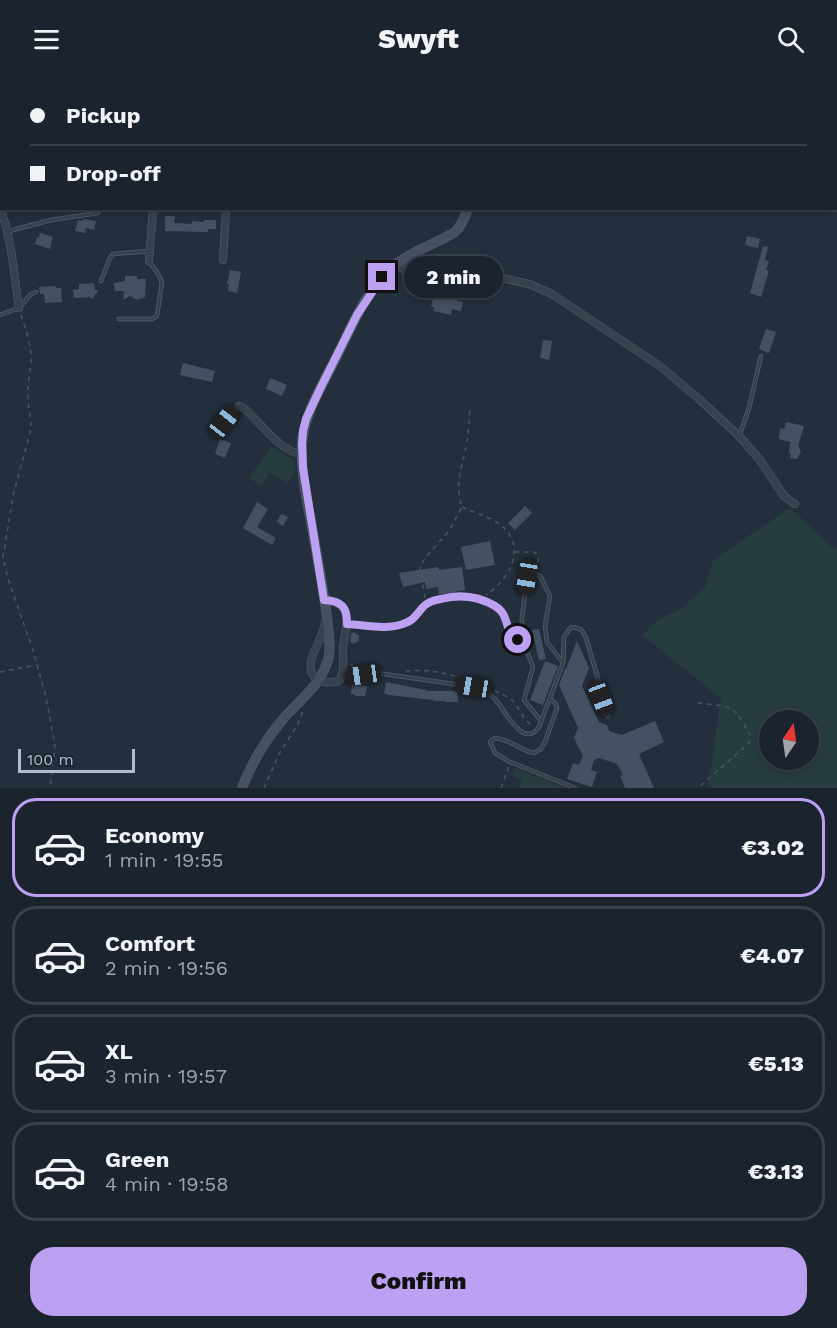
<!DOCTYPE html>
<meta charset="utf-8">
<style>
:root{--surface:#1b232e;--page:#282f3a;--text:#f1f3f6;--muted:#a0a4aa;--line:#39404a;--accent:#bca0f2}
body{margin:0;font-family:"Work Sans",sans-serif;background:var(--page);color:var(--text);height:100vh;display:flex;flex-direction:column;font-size:22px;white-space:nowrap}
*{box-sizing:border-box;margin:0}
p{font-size:20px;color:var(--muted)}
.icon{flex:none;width:33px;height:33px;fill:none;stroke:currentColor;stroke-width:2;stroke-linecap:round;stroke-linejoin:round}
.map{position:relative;height:710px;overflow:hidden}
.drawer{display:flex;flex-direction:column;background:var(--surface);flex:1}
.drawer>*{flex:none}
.guide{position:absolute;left:0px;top:0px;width:837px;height:132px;box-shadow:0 3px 9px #0003,0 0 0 2px var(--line);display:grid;align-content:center;height:132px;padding:0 30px;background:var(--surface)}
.needle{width:39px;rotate:13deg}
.buttons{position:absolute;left:759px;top:632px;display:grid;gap:12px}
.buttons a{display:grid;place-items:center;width:60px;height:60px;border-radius:50%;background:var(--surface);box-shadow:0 3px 9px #0003,0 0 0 2px var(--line);font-size:30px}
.scale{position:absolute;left:18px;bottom:15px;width:117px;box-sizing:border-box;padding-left:6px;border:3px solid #b4bcc9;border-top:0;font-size:16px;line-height:21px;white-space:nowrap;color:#b4bcc9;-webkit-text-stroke:4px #1d2633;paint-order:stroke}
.end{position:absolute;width:27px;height:27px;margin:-14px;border:8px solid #bca0f2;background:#111;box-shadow:0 0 0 3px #111}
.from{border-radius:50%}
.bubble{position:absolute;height:42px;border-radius:21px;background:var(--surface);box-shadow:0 3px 9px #0003,0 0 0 2px var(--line);font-size:20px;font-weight:800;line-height:42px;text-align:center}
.car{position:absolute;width:18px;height:36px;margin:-18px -9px;border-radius:8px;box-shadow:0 0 4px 2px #0007;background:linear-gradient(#222 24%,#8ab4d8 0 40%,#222 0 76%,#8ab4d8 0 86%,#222 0)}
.guide b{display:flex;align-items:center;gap:21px;height:57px;font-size:22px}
.guide b+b{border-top:2px solid var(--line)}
.guide i{width:15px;height:15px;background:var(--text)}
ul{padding:10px 0 0;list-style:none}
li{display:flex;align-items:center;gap:18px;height:99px;margin:0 12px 9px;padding:0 18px;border:3px solid var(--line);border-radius:24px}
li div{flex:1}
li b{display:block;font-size:22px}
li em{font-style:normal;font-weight:800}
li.selected{border-color:var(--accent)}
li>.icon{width:54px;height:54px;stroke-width:1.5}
.primary-button{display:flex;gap:12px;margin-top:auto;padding:12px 30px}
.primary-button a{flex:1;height:69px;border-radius:24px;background:var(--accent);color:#111;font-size:24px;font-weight:800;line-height:69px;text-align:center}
header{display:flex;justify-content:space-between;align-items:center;height:78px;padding:0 30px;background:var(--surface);font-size:27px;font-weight:800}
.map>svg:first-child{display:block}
.green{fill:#263c3f;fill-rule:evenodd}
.building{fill:#455162}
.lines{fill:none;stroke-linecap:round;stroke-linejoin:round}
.lane-casing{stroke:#565f6c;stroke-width:4.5}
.street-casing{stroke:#565f6c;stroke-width:8}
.secondary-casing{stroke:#565f6c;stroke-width:10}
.path{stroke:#44595c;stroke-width:1.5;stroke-dasharray:4.5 4.5;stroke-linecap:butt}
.lane{stroke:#38414e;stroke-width:3}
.street{stroke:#38414e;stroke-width:7}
.secondary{stroke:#465061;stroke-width:9}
.route{stroke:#bca0f2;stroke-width:8}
</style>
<header><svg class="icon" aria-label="menu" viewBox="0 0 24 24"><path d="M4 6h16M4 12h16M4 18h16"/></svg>Swyft<svg class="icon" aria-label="search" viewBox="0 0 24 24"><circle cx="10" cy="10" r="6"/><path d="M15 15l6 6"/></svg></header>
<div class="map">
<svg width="837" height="710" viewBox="0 0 837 710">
<rect width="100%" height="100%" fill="#242f3e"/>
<!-- green -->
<path class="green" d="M 271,369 L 292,381 L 296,389 L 288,405 L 269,395 L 262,408 L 249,400 Z
M 790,430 L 831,468 L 837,470 L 837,710 L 708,710 L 721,620 L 642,557 L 659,541 L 680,531 L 705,509 L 713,482 ZM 770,642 L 808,642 L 808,681 L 770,681 Z
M 514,690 L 567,710 L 519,710 L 522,702 L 512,698 Z"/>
<!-- building -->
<path class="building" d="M 165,138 L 175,138 L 174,145 L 192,146 L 192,143 L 204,144 L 204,142 L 216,142 L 216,151 L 208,151 L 208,154 L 165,153 Z
M 83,141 L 96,143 L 94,152 L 86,150 L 85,155 L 75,153 L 78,142 L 83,143 Z
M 40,155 L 53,159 L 50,171 L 35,166 L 37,159 L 39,160 Z
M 747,158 L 760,161 L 758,170 L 745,167 Z
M 763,168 L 768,169 L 765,182 L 769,183 L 766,192 L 769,193 L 761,219 L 750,215 Z
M 230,192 L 241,194 L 237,215 L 228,213 L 229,207 L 227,206 Z
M 125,198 L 137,198 L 137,201 L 146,201 L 145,219 L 137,222 L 130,218 L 123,222 L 124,213 L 115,213 L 114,205 L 125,203 Z
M 94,205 L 95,211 L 98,213 L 92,221 L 90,219 L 74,220 L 73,212 L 79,211 L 79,206 Z
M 56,208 L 56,210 L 61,210 L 62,224 L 45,225 L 44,216 L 40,216 L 39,209 Z
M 434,218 L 463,224 L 461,233 L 452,231 L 451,237 L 433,233 L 434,229 L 431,229 Z
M 766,251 L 776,254 L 769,275 L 759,271 Z
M 543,262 L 552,263 L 549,282 L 540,280 Z
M 183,285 L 215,293 L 212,304 L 180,297 Z
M 270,300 L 287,307 L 282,318 L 266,311 Z
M 786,344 L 804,348 L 798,368 L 801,373 L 797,381 L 790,380 L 791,376 L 789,375 L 790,364 L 779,361 L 780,350 L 784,351 Z
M 220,361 L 231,365 L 225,380 L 215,376 Z
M 257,424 L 268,431 L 257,449 L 276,460 L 272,467 L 243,450 Z
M 525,428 L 532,435 L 515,452 L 508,445 Z
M 281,436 L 288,439 L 283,448 L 277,444 Z
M 490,463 L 495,487 L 466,492 L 461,469 Z
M 438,489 L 439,492 L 462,489 L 465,512 L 439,517 L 438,509 L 426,511 L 425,504 L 403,509 L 399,495 Z
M 539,551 L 546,581 L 539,582 L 532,552 Z
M 354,554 L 359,558 L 359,563 L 353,566 L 350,563 L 351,556 Z
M 577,563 L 589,590 L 582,608 L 599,644 L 607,647 L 609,653 L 622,657 L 655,643 L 664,664 L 639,676 L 654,710 L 625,710 L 620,698 L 623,697 L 617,686 L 599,680 L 594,682 L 591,692 L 597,694 L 592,709 L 567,701 L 573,685 L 579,687 L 583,678 L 574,660 L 578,650 L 559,607 L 565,591 L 566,591 Z
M 545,583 L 558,588 L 543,627 L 530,622 Z
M 386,604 L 426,612 L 426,613 L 454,613 L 455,614 L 457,614 L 458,624 L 445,624 L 445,623 L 433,623 L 433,622 L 389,617 L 384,615 Z
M 352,605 L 367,608 L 365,618 L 355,618 L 355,617 L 351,616 Z"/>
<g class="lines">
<!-- lane casing -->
<g class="lane-casing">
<path id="lane" d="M 9,153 L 51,142 L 98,135
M 101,203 L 110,180 L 113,176 L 148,173
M 0,237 L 19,230 L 31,216 L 36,214
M 119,241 L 152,241 L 157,238 L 162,204 L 157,194 L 150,185
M 223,356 C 224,343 228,336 239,328
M 740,356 L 749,330 L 761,278
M 348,547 L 393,549 C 402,547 411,544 417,537 C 421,533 422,529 426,526 C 447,514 478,516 497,530 C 513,542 499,554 524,565
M 343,599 L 377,595 L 474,609 C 482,612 489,615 495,621 C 505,632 523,672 539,649 L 563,585 L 564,559 L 571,549 C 580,550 583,552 586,560 L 599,604 L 601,620 L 608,638
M 550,621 L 556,626 L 557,630 L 545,664 L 541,671 L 534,675 C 520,672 509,661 495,660 L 490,664 L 495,675 L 510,684 L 575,710
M 541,643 L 524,622 L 533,589 L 522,560 L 522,540 L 527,499 L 533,494 L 540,498 L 550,518 L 545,548 L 547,564 L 563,585"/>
</g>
<!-- street casing -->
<g class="street-casing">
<path id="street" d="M 227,0 L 227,2
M 167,2 L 167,0
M 301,2 L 301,0
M 0,130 C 12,162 14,196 19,230
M 223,182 L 226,130
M 149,183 L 153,130
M 396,186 L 403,191 L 412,190 L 427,185 L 452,184 L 465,188 L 480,195 L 529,206 L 552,216 L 660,288 L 699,321 L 739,358 L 760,382 L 784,418 L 795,426
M 239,328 L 244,330 C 260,344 280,374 302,376
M 324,522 C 357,524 345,548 343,570 C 342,581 346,593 339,603 C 323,607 308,603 311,583 C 314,569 324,559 325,543"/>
</g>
<!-- secondary casing -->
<g class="secondary-casing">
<path id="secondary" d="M 247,0 L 250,2
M 260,0 L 264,2
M 242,710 C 252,684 266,661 284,640 C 301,621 323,605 329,578 C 331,565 328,551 327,538 C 323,512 319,487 314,461 C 309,430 300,398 302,366 C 304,335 323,306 337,278 C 353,246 367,210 395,187 C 413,172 436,166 455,154 C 462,147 465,140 468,130"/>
</g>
<!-- path -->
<path class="path" d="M 21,237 C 26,252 32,269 31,284 C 30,296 27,306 28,318 C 28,329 31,340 31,351 L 13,418 L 3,479 L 8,501 L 33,572 L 46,619 L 55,668 L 50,710
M 462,429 C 475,435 490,439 501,447 C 528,469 509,502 486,517
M 515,474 L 534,474 L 539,478 L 537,490
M 425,520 L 420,489 L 425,480 L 449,453 L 462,429 C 454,401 463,389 467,363 C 469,352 469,340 470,329
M 351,586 L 354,590 L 362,591
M 406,593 C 432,591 444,595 468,602
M 0,594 L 36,587
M 495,613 C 501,616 509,619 513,623 C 520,631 523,642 532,647
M 698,625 C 735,629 733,626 751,659 L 749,665 L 698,710
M 264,710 L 279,676 L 298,646 L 303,633
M 501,710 L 509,688"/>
<!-- lane -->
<use href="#lane" class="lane"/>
<!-- street -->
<use href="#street" class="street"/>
<!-- secondary -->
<use href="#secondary" class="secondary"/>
</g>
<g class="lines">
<!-- route -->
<path class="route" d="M 382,199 L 357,237 L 321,309 L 306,341 L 303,353 L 302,366 L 303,390 L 324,522 C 342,523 347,529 347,546 C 365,547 386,552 403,546 C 415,542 416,536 424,528 C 428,524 435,522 441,521 C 460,516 478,518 495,528 C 511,538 502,551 518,562"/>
</g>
</svg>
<div class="buttons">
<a><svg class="needle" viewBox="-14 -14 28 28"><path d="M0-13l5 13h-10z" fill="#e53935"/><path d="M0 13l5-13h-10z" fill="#a0a4aa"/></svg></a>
</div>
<div class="scale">100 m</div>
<i class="end from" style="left:518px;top:562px"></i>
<i class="end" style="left:382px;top:199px"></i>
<div class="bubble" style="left:404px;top:178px;width:99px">2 min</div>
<i class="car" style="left:224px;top:344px;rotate:38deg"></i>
<i class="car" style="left:527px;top:499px;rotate:189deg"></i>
<i class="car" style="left:363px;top:597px;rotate:262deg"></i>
<i class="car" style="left:474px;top:609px;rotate:279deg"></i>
<i class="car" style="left:601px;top:620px;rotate:159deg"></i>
<div class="guide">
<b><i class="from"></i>Pickup</b>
<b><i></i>Drop-off</b>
</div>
</div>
<section class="drawer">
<ul>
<li class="selected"><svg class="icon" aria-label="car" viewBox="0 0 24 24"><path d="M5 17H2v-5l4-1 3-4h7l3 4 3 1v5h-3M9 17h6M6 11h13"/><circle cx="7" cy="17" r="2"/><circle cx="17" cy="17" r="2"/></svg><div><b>Economy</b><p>1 min · 19:55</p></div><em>€3.02</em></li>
<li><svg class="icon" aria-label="car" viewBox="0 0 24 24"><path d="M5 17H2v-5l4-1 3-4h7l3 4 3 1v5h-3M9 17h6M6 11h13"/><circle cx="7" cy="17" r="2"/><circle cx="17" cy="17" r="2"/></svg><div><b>Comfort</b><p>2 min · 19:56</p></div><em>€4.07</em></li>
<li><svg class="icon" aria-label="car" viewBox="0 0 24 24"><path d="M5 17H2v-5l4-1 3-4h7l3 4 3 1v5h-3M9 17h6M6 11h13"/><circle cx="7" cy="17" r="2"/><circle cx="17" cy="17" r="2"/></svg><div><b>XL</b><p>3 min · 19:57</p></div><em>€5.13</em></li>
<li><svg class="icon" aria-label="car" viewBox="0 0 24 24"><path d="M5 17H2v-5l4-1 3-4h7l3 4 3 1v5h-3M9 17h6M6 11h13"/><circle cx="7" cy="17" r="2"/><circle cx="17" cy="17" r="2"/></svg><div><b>Green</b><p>4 min · 19:58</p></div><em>€3.13</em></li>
</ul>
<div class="primary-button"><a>Confirm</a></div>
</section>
